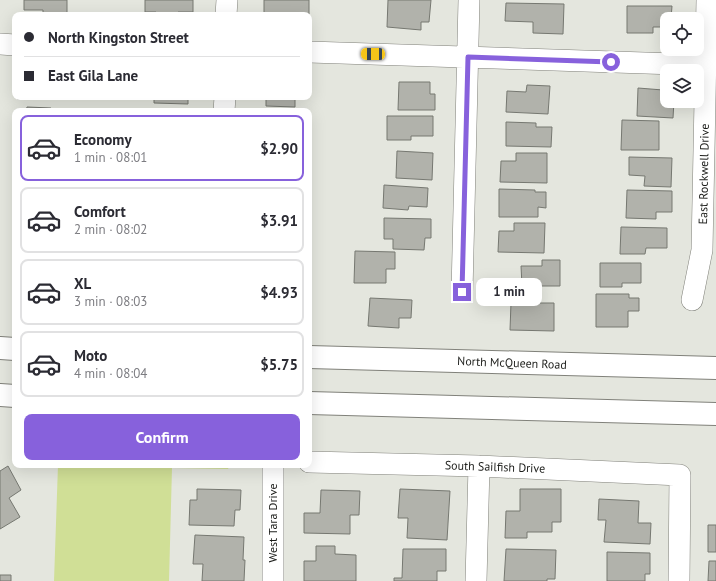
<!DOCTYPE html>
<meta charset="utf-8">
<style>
:root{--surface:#fff;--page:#f2f2f3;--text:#2b2b33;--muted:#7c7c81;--line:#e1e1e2;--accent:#8761dc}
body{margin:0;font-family:"PT Sans",sans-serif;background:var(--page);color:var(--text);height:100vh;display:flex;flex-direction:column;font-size:15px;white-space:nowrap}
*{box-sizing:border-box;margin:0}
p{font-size:13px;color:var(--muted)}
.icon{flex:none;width:22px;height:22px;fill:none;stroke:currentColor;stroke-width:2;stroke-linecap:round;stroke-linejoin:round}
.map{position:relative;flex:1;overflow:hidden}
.panel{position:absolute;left:12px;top:108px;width:300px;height:360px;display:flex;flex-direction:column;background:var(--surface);border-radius:8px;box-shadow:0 4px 16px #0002}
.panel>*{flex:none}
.hud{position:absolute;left:12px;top:12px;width:300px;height:88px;border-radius:8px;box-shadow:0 4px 16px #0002;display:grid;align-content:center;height:88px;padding:0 12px;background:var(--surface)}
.tools{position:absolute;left:660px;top:12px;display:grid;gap:8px}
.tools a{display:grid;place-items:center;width:44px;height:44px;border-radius:8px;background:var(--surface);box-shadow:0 4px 16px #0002;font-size:20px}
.end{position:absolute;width:18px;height:18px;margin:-9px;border:5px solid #8761dc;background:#fff;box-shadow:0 0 0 2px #fff}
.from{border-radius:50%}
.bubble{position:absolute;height:28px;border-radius:8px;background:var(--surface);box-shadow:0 4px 16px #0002;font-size:13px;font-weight:800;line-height:28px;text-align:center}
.car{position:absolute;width:12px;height:24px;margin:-12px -6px;border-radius:5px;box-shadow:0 0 3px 1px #0007;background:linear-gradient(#f5c518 24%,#345 0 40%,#f5c518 0 76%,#345 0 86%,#f5c518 0)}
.hud b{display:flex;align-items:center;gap:14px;height:38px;font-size:15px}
.hud b+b{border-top:1px solid var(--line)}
.hud i{width:10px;height:10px;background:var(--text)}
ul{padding:7px 0 0;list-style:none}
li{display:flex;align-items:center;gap:12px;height:66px;margin:0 8px 6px;padding:0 4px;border:2px solid var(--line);border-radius:8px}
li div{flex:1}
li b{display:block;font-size:15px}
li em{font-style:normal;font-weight:800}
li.on{border-color:var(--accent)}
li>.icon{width:36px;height:36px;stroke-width:1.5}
.action{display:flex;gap:8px;margin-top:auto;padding:8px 12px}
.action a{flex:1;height:46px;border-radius:8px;background:var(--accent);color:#fff;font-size:16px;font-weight:800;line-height:46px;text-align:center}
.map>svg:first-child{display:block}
.green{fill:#d0df96}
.building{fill:#b1b2ab;stroke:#767871}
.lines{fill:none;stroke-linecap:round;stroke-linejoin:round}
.minor-casing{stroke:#80817a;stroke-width:22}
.major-casing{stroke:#80817a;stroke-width:24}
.minor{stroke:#fff;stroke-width:21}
.major{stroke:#fff;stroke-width:22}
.route{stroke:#8761dc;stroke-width:5}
.labels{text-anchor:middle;stroke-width:3;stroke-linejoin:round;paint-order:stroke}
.street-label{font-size:12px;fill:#1b1c19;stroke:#fff}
</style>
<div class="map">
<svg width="716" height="581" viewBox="0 0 716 581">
<rect width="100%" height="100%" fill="#e4e6de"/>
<!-- green -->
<path class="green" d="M 58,465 L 230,465 L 228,469 L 172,468 L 169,581 L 54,581 Z"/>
<!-- building -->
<path class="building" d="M 24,0 L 67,0 L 67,14 L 43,14 L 43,10 L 24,10 Z
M 145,0 L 193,0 L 193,12 L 178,12 L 178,15 L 156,15 L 156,12 L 145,12 Z
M 264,0 L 309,0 L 309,18 L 309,15 L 264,15 Z
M 388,0 L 431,0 L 429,22 L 421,22 L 421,30 L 387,27 Z
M 506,3 L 564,4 L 563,34 L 533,33 L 533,22 L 505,21 Z
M 627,6 L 672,6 L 671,19 L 667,19 L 667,27 L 653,27 L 653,33 L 627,33 Z
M 399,82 L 430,82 L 430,94 L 435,94 L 435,110 L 398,110 Z
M 527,85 L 550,86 L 548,114 L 506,112 L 507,91 L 526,92 Z
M 638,88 L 663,90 L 662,98 L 667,98 L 667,101 L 674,101 L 673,118 L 637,116 Z
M 17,97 L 60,97 L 60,99 L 17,99 Z
M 154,97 L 188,97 L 188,104 L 154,103 Z
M 266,97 L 295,97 L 295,107 L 266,106 Z
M 27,107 L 51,108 L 51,111 L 26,111 Z
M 387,116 L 433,116 L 433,136 L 411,136 L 411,140 L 387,140 Z
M 622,120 L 659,121 L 659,150 L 621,150 Z
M 506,122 L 536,123 L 536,127 L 552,127 L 551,147 L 506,146 Z
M 397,151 L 433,153 L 432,180 L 396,178 Z
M 516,153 L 547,153 L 547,183 L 500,182 L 501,161 L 516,161 Z
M 629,157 L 672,158 L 671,187 L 644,186 L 645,176 L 629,175 Z
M 384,185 L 428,188 L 427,207 L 409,206 L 408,210 L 383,208 Z
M 499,189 L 535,190 L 535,192 L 546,192 L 546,208 L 538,207 L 538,217 L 499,217 Z
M 627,190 L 672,191 L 672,212 L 656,212 L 656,219 L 626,218 Z
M 384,218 L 431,219 L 431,238 L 425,238 L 424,250 L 393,249 L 393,239 L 384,239 Z
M 514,223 L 545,223 L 544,253 L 498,252 L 499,231 L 514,231 Z
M 621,227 L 667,228 L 667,248 L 646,248 L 645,254 L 620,254 Z
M 355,251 L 395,252 L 395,269 L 386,269 L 386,283 L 354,283 Z
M 542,260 L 560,260 L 560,286 L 522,286 L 521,266 L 542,266 Z
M 600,263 L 641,263 L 641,283 L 622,283 L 622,287 L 600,287 Z
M 596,294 L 629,294 L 629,298 L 639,298 L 639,311 L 628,311 L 628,327 L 596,327 Z
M 370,298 L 412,300 L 411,318 L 399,318 L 399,328 L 368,326 Z
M 511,303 L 554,303 L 554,331 L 510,330 Z
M 8,466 L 21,490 L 9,498 L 20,517 L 0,529 L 0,471 Z
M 197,489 L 241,490 L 240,510 L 235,510 L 234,526 L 189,525 L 190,500 L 197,500 Z
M 400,489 L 450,491 L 447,540 L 407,538 L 408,518 L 398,518 Z
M 520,489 L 561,489 L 561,522 L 552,522 L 552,532 L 527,532 L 527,538 L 505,538 L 506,511 L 520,511 Z
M 321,490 L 360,491 L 359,515 L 350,515 L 350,534 L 304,533 L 304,513 L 320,513 Z
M 599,499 L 639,501 L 638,523 L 651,523 L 650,544 L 604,542 L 606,520 L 598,520 Z
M 708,525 L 716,525 L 716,552 L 708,552 Z
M 195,535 L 244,537 L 243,560 L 245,560 L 244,581 L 202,581 L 203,564 L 193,564 Z
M 316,546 L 335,546 L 335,554 L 356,555 L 356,581 L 304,581 L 304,561 L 316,561 Z
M 403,549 L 446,549 L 446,571 L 437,571 L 437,581 L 394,581 L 394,578 L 402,578 Z
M 506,549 L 556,550 L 555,579 L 547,579 L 547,581 L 504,581 Z
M 607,552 L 650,553 L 650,574 L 645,574 L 645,581 L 607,581 Z
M 709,561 L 716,561 L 716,581 L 708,581 Z
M 0,575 L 11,575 L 11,581 L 0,581 Z"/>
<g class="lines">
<!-- minor casing -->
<g class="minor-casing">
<path id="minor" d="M 226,15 L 227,0
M 0,44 L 15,45
M 309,52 L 706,65
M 224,111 L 225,97
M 462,292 L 469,0
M 692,300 L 702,250 L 707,0
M 309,462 L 479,466 L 680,475 L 679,581
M 273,581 L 273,465
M 476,581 L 479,466"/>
</g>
<!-- major casing -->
<g class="major-casing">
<path id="major" d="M 0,348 L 15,349
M 309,357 L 716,368
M 0,395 L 15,396
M 309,403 L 716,414"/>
</g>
<!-- minor -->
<use href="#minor" class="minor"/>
<!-- major -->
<use href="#major" class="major"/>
</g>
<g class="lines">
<!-- route -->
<path class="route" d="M 462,292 L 468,57 L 611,62"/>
</g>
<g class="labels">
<!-- street labels -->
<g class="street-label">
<text transform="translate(704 174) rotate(-89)" y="4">East Rockwell Drive</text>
<text transform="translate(512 363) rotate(2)" y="4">North McQueen Road</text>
<text transform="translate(495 467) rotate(2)" y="4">South Sailfish Drive</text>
<text transform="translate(273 523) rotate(-90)" y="4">West Tara Drive</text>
</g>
</g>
</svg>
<div class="tools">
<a><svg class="icon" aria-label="locate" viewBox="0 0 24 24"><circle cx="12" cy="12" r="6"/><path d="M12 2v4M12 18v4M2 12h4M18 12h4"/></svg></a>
<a><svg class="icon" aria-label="layers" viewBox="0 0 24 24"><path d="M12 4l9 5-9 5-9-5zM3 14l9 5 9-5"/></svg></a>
</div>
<i class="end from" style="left:611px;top:62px"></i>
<i class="end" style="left:462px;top:292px"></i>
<div class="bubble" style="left:476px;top:278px;width:66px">1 min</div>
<i class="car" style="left:373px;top:54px;rotate:271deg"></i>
<div class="hud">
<b><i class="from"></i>North Kingston Street</b>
<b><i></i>East Gila Lane</b>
</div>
<section class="panel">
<ul>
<li class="on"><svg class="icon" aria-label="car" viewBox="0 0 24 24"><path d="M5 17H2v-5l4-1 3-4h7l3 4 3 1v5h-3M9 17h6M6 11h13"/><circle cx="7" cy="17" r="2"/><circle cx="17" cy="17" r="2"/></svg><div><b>Economy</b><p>1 min · 08:01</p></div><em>$2.90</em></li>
<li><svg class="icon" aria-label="car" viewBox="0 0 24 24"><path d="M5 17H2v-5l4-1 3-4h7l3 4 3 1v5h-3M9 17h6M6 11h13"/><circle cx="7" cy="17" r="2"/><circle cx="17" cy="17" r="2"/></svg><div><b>Comfort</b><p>2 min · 08:02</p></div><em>$3.91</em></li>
<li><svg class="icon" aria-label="car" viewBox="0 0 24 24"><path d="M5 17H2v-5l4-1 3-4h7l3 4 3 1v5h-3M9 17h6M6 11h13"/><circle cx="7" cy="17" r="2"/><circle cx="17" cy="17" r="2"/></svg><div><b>XL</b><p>3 min · 08:03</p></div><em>$4.93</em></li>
<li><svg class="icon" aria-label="car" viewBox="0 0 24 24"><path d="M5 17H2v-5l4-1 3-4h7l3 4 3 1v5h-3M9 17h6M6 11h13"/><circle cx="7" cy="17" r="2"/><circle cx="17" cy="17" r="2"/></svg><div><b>Moto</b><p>4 min · 08:04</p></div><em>$5.75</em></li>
</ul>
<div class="action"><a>Confirm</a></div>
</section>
</div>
